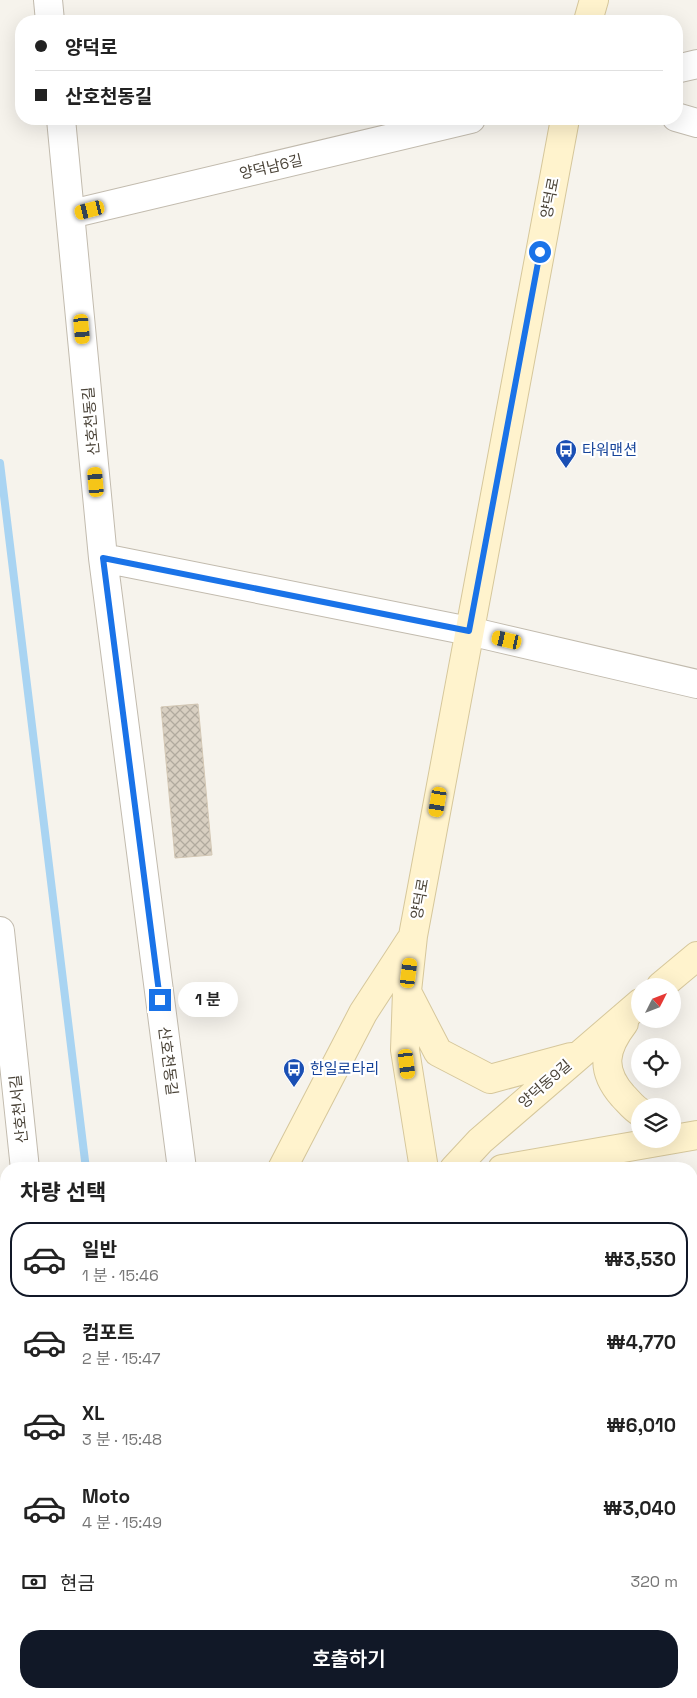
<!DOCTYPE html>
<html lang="ko">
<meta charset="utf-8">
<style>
:root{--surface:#fff;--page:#f2f2f2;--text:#222;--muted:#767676;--line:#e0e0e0;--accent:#111827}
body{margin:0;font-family:"Space Grotesk","Noto Sans KR",sans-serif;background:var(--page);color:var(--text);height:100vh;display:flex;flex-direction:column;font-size:19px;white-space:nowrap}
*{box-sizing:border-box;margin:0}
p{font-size:16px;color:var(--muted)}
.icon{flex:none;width:28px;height:28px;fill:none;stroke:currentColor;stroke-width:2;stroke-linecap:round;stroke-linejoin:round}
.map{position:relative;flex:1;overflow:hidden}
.sheet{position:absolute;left:0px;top:1162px;width:698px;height:536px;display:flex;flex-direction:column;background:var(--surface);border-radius:20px 20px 0 0;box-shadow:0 5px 20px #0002}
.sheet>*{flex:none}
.top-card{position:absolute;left:15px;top:15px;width:668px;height:110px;border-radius:20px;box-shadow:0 5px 20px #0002;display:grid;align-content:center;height:110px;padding:0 20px;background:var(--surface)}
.needle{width:32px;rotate:48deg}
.fabs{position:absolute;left:631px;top:978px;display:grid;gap:10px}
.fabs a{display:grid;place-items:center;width:50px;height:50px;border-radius:50%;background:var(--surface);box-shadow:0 5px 20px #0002;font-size:25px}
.end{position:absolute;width:22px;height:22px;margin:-11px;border:6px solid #1a73e8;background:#fff;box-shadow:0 0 0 2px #fff}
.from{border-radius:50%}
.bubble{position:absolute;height:35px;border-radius:18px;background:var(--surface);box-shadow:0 5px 20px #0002;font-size:16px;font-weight:600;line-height:35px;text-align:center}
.car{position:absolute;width:15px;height:30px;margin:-15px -8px;border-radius:6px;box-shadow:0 0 4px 1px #0007;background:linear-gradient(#f5c518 24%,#345 0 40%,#f5c518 0 76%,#345 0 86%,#f5c518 0)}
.top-card b{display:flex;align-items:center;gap:18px;height:48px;font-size:19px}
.top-card b+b{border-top:1px solid var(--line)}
.top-card i{width:12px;height:12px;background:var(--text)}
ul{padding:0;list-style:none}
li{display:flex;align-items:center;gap:15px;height:75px;margin:0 10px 8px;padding:0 10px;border:2px solid transparent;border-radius:20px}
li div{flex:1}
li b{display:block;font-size:19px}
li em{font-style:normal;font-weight:600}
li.active{border-color:var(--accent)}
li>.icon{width:45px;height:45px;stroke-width:1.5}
h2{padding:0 20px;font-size:22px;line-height:60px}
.pay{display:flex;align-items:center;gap:12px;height:55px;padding:0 20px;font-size:19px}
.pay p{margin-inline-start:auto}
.cta{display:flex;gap:10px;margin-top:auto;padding:10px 20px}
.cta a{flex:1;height:58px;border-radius:20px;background:var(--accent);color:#fff;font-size:20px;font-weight:600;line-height:58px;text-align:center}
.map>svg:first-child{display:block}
.forest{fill:url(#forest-firs)}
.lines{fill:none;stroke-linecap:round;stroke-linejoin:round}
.stream{stroke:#a9d4f2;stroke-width:8}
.building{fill:url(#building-cross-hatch);stroke:#d3c7b4}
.minor-casing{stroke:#c2bbae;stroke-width:30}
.tertiary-casing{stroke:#c2bbae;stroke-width:30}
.secondary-casing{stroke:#d6c79b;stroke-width:30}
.primary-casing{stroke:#e6c16a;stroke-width:30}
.minor{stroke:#fff;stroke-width:28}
.tertiary{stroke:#fff;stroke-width:28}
.secondary{stroke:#fff3cd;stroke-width:28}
.primary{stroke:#ffe39c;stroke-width:28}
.route{stroke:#1a73e8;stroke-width:6}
.labels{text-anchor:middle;stroke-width:4.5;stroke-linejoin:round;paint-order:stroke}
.street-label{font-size:15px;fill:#4b4439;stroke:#fff}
.transit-label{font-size:15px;fill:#164399;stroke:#fff;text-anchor:start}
</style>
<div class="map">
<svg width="697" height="1698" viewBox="0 0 697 1698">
<defs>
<pattern id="forest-firs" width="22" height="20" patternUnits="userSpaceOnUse" patternTransform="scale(1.25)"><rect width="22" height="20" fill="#d2eab5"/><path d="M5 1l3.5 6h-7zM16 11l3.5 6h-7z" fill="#b6ca9c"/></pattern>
<pattern id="building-cross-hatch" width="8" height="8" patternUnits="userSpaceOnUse" patternTransform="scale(1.25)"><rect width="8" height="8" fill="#d8cfc1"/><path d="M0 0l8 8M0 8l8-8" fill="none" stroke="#b1aa9e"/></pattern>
</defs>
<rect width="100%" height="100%" fill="#f6f3ec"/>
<!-- forest -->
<path class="forest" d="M 691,1387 L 697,1388 L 697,1698 L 603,1698 L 603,1693 L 691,1692 Z"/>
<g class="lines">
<!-- stream -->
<path class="stream" d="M 0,463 L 86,1169"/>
</g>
<!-- building -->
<path class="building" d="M 198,704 L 212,855 L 175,858 L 161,707 Z"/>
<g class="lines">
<!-- minor casing -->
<g class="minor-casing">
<path id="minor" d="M 48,0 L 50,21
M 676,69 L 697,64
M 676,117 L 697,123
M 61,119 L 103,558 L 182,1169
M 71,214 L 471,119
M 103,558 L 469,631 L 697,684
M 181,1698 L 183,1692"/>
</g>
<!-- tertiary casing -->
<g class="tertiary-casing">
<path id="tertiary" d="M 0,931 L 25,1169
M 0,1456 L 6,1450"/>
</g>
<!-- secondary casing -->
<g class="secondary-casing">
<path id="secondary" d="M 588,21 L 594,0
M 661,986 L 697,956
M 407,992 L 438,1052 L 490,1079 L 571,1057
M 624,1023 C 604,1049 600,1070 623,1096 C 629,1102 633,1108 640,1112
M 282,1169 L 363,1013 L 410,941
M 424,1169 L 405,1050 L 407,991 L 413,936 L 565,119
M 454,1169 L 480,1141 L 640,1003
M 502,1169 L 697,1135
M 691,1197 L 697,1195
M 0,1537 L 6,1532
M 29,1698 L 30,1692
M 471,1698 L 471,1692"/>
</g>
<!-- primary casing -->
<g class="primary-casing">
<path id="primary" d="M 0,1678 L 6,1698"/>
</g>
<!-- minor -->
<use href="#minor" class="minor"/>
<!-- tertiary -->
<use href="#tertiary" class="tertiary"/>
<!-- secondary -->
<use href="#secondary" class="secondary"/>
<!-- primary -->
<use href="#primary" class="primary"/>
</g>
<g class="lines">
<!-- route -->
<path class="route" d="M 160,1000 L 103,558 L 469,631 L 540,252"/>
</g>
<!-- icons -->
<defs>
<g id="bus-pin" transform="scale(1.125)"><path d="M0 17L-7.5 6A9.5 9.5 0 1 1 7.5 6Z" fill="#1a4fb4" stroke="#fff"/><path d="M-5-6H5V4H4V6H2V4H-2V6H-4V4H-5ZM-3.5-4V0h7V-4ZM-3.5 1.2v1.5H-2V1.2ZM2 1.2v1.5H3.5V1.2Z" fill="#fff"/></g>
</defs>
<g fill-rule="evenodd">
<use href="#bus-pin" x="566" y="450"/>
<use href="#bus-pin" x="294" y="1069"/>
</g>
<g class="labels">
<!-- street labels -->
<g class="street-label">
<text transform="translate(271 167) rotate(-13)" y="5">양덕남6길</text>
<text transform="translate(550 198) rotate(-79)" y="5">양덕로</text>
<text transform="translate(91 421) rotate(-95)" y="5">산호천동길</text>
<text transform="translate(420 899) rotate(-80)" y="5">양덕로</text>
<text transform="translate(168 1061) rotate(83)" y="5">산호천동길</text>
<text transform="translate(545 1084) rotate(-41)" y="5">양덕동9길</text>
<text transform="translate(19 1109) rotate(-96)" y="5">산호천서길</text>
</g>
<!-- transit labels -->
<g class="transit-label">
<text x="582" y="455">타워맨션</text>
<text x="310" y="1074">한일로타리</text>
</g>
</g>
</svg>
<div class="fabs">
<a><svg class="needle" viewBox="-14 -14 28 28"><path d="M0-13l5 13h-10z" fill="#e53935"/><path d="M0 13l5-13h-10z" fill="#767676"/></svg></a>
<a><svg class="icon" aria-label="locate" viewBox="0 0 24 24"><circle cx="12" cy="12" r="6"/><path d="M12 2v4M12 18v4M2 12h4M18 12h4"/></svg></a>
<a><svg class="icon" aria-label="layers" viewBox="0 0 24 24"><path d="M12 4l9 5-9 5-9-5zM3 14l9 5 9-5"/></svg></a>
</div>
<i class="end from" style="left:540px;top:252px"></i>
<i class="end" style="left:160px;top:1000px"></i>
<div class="bubble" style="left:178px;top:982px;width:60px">1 분</div>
<i class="car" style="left:90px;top:210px;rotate:256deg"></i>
<i class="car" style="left:82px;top:329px;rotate:175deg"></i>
<i class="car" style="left:96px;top:482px;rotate:355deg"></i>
<i class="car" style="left:507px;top:640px;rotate:283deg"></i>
<i class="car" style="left:438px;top:802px;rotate:190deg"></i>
<i class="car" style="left:409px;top:973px;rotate:7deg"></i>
<i class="car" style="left:407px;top:1064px;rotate:173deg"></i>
<div class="top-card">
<b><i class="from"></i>양덕로</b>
<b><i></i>산호천동길</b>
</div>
<section class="sheet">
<h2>차량 선택</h2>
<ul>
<li class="active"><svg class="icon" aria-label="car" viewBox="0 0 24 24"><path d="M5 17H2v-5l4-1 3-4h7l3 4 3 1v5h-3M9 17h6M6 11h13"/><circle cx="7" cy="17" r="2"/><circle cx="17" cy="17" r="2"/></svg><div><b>일반</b><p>1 분 · 15:46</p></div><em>₩3,530</em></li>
<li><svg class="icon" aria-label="car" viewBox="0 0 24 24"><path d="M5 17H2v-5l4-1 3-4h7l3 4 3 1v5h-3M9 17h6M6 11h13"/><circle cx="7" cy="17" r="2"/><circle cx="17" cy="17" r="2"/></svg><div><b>컴포트</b><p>2 분 · 15:47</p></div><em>₩4,770</em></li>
<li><svg class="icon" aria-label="car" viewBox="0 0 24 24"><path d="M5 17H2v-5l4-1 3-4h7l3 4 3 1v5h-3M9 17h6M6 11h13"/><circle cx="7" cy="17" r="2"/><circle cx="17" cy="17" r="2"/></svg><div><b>XL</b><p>3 분 · 15:48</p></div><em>₩6,010</em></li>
<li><svg class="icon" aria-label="car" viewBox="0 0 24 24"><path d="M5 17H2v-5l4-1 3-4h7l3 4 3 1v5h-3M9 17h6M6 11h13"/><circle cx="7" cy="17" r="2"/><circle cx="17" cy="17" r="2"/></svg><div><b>Moto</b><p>4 분 · 15:49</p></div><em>₩3,040</em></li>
</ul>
<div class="pay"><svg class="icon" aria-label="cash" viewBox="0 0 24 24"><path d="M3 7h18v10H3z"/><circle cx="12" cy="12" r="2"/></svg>현금<p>320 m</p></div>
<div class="cta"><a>호출하기</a></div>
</section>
</div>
